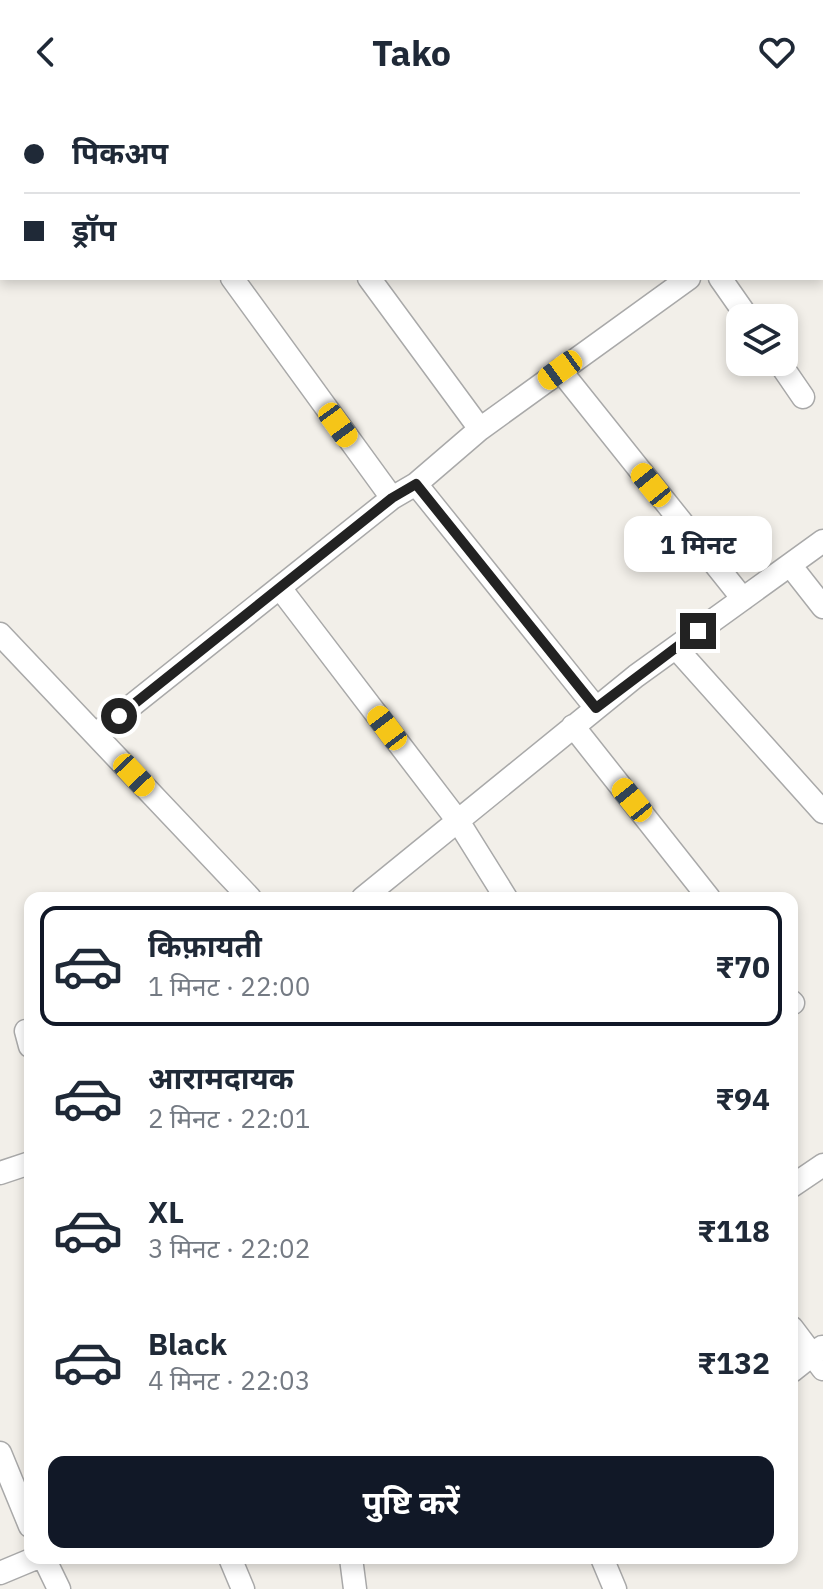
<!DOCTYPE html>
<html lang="hi">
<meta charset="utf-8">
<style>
:root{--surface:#fff;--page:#f6f6f7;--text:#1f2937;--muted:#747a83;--line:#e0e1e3;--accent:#111827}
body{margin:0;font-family:"IBM Plex Sans","Noto Sans Devanagari",sans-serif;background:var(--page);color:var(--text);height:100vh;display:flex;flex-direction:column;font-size:30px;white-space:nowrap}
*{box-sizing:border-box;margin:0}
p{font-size:26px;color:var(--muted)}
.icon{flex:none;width:44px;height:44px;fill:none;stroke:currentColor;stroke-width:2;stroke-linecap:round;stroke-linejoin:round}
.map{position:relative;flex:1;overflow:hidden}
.panel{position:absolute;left:24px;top:788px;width:774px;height:672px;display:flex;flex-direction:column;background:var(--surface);border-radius:16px;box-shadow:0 4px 12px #0003}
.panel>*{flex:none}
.banner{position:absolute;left:0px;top:0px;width:824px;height:176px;box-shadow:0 4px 12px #0003;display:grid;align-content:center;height:176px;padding:0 24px;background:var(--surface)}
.fabs{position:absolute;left:726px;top:200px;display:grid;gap:16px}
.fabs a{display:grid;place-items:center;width:72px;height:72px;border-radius:16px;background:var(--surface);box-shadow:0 4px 12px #0003;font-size:40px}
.end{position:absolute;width:36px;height:36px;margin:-18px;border:10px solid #222;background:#fff;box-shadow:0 0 0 4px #fff}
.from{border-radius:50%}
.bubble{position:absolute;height:56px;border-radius:16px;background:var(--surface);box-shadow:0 4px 12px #0003;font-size:26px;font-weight:700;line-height:56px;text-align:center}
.car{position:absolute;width:24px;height:48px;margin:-24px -12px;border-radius:10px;box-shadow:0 0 6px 2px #0007;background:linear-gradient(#f5c518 24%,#345 0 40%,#f5c518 0 76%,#345 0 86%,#f5c518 0)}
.banner b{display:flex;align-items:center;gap:28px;height:76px;font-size:30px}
.banner b+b{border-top:2px solid var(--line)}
.banner i{width:20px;height:20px;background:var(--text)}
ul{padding:14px 0 0;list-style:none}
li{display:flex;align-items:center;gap:24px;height:120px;margin:0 16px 12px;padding:0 8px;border:4px solid transparent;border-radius:16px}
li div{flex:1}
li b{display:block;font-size:30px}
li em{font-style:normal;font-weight:700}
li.selected{border-color:var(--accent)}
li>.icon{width:72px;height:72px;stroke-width:1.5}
.button{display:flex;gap:16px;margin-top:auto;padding:16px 24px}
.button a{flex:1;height:92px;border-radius:16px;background:var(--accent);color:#fff;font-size:32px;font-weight:700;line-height:92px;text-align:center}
header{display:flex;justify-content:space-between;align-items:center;height:104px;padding:0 24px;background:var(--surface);font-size:36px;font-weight:700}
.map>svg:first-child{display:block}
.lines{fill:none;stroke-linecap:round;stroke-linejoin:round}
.street-casing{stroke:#a9a9a9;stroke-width:25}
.street{stroke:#fff;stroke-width:22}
.route{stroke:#222;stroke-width:10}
</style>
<header><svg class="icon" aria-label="back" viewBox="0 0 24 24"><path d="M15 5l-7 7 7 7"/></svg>Tako<svg class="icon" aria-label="heart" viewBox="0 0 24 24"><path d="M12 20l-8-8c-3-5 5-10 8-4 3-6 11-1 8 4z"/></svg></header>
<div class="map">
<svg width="823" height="1485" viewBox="0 0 823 1485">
<rect width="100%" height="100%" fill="#f2efe9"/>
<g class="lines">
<!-- street casing -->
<g class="street-casing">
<path id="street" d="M 106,0 L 107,2
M 242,0 L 244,2
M 440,0 L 441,2
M 616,0 L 618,2
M 822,74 L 823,74
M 232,174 L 392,394
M 369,174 L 480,325
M 720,174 L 748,214
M 779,258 L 803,293
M 560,266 L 743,495
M 416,380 L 596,604
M 790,461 L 823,503
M 280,484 L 458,717 L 506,794
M 0,530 L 250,794
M 676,544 L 823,708
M 573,622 L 709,794
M 96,630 L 392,394 L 416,380 L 480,325 L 689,174
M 363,794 L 636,572 L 823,437
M 792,898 L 793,899
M 26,927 L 30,942
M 0,1069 L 30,1059
M 792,1082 L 823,1061
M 792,1224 L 823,1265
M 792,1267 L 822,1243
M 0,1349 L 30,1422
M 44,1454 L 59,1485
M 230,1454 L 243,1485
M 351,1454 L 355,1485
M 602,1454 L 615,1485
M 0,1469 L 36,1454"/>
</g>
<!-- street -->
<use href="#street" class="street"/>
</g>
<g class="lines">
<!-- route -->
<path class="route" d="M 119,612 L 392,394 L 416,380 L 596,604 L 698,527"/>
</g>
</svg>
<div class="fabs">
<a><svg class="icon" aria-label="layers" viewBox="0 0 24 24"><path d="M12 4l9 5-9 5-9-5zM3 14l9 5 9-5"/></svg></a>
</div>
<i class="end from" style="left:119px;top:612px"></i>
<i class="end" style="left:698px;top:527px"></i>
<div class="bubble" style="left:624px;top:412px;width:148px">1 मिनट</div>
<i class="car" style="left:560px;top:266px;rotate:234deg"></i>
<i class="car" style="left:338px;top:321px;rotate:144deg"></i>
<i class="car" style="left:651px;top:381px;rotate:321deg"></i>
<i class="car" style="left:387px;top:624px;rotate:323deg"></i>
<i class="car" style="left:134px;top:671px;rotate:137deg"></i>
<i class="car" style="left:632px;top:696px;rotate:321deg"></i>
<div class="banner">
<b><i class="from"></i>पिकअप</b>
<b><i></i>ड्रॉप</b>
</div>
<section class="panel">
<ul>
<li class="selected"><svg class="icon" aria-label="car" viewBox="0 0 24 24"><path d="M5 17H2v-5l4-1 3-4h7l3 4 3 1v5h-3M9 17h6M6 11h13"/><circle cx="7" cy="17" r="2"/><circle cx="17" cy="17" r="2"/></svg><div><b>किफ़ायती</b><p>1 मिनट · 22:00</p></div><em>₹70</em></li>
<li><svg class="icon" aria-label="car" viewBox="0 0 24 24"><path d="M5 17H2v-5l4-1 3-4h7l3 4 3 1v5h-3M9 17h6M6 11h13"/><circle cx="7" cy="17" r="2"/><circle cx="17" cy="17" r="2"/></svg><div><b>आरामदायक</b><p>2 मिनट · 22:01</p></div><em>₹94</em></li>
<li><svg class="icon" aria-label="car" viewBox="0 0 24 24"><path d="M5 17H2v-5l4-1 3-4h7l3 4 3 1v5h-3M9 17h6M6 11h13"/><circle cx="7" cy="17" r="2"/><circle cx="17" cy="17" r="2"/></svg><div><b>XL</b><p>3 मिनट · 22:02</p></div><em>₹118</em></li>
<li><svg class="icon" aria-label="car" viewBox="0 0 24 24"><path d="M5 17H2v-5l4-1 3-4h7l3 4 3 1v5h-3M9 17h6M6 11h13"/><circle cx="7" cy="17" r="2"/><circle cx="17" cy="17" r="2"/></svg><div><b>Black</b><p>4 मिनट · 22:03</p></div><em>₹132</em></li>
</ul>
<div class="button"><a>पुष्टि करें</a></div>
</section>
</div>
